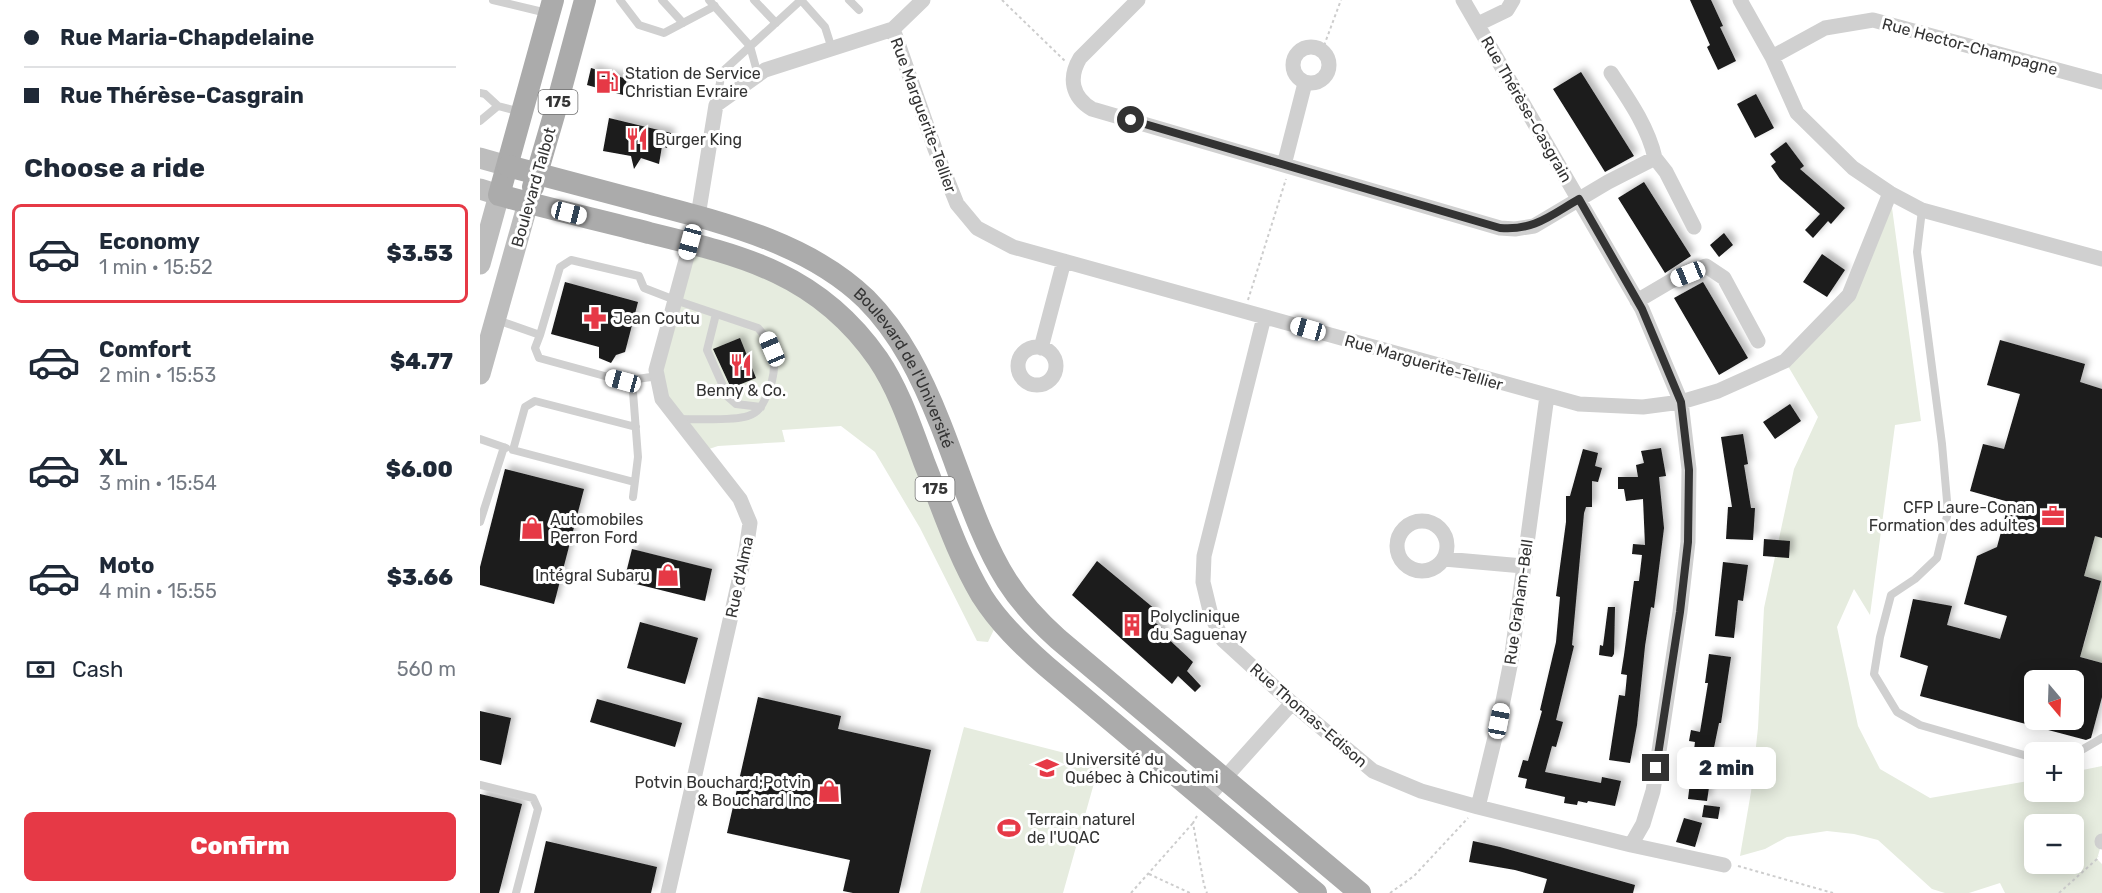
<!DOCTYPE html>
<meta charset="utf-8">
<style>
:root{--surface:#fff;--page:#f2f2f3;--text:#1f2937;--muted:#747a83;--line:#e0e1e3;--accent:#e63946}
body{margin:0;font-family:Rubik,sans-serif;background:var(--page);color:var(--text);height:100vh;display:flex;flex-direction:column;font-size:22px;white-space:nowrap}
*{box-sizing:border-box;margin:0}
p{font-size:20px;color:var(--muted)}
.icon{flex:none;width:33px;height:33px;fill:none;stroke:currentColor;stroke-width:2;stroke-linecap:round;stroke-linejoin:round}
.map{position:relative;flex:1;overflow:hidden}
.panel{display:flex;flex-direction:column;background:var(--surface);width:480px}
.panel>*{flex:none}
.banner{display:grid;align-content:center;height:132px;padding:0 24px;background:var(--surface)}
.needle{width:39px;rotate:161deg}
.fabs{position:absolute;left:1544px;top:670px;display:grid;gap:12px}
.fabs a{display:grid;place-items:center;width:60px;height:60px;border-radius:9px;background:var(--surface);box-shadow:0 3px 15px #0003;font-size:30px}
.end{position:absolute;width:27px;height:27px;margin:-14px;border:8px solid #333;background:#fff;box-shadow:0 0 0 3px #fff}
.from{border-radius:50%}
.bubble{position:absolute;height:42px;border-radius:9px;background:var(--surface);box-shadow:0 3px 15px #0003;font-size:20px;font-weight:800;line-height:42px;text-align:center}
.car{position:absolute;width:18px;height:36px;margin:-18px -9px;border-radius:8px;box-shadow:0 0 4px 2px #0007;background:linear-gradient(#fff 24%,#345 0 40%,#fff 0 76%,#345 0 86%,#fff 0)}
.banner b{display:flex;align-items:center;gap:21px;height:57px;font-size:22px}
.banner b+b{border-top:2px solid var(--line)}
.banner i{width:15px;height:15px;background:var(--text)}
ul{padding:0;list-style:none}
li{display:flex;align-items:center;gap:18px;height:99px;margin:0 12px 9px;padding:0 12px;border:3px solid transparent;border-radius:9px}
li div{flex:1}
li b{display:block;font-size:22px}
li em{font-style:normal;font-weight:800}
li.active{border-color:var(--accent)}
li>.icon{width:54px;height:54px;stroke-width:1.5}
h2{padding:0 24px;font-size:27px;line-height:72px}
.pay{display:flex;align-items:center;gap:15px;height:66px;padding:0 24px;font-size:22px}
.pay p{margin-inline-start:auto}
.button{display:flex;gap:12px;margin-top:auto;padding:12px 24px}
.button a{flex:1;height:69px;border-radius:9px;background:var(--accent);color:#fff;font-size:24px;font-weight:800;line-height:69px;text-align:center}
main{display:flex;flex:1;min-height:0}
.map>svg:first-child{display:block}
.green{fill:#e6ecdf;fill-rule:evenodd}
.building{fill:#1a1a1a;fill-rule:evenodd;filter:url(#shadow)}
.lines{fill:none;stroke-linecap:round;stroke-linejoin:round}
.path{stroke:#cdcdcd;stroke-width:2;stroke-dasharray:3 3;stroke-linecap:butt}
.service{stroke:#d0d0d0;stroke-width:8}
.minor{stroke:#d0d0d0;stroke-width:15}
.secondary{stroke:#bdbdbd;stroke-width:21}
.primary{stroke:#ababab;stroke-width:22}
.route{stroke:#333;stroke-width:8}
.labels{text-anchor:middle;stroke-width:6;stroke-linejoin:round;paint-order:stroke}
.shield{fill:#fff;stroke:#707070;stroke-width:1.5}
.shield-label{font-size:15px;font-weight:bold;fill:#333}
.street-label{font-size:16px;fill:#333;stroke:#fff}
.poi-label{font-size:16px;fill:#333;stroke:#fff;text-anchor:start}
</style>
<main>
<section class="panel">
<div class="banner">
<b><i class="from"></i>Rue Maria-Chapdelaine</b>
<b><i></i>Rue Thérèse-Casgrain</b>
</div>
<h2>Choose a ride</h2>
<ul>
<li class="active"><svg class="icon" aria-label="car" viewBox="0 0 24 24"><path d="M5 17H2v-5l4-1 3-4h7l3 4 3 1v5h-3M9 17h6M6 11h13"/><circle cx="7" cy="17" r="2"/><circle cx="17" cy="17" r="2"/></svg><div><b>Economy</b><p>1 min · 15:52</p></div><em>$3.53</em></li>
<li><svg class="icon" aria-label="car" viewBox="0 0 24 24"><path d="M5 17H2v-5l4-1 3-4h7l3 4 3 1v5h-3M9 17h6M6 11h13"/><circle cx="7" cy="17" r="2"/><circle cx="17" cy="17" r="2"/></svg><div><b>Comfort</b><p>2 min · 15:53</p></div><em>$4.77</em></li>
<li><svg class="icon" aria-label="car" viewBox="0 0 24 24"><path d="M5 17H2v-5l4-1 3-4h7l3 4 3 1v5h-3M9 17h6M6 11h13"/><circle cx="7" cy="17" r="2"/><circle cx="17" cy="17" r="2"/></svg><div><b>XL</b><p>3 min · 15:54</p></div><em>$6.00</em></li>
<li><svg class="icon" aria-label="car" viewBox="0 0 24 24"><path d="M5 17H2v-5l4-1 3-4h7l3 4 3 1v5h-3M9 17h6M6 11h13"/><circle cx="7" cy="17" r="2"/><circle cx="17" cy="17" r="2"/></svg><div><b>Moto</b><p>4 min · 15:55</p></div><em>$3.66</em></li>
</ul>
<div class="pay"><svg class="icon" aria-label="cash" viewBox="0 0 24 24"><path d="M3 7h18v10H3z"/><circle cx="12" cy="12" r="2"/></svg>Cash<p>560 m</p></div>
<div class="button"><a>Confirm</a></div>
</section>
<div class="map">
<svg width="1622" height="893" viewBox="0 0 1622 893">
<defs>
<filter id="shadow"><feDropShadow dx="4.5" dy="-4.5" stdDeviation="3" flood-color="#0004"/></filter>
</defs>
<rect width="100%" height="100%" fill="#fff"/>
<!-- green -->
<path class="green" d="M 1410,193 L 1441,421 L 1415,425 L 1390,615 L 1374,589 L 1357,627 L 1378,726 L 1400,769 L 1450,798 L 1554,780 L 1554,792 L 1593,792 L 1593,772 L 1622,766 L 1622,842 L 1617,859 L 1622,864 L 1622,893 L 1525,893 L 1520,883 L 1489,893 L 1465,893 L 1452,889 L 1398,840 L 1374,834 L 1347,831 L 1307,837 L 1285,849 L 1260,856 L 1271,792 L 1278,728 L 1284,608 L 1314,469 L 1338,417 L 1305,361 L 1369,295 ZM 1554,825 L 1593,825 L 1593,864 L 1554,864 Z
M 210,242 L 288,267 L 385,341 L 519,619 L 508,642 L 497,641 L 440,528 L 395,452 L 361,426 L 302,430 L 305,442 L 238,446 L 223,451 L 182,399 L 176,370 Z
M 1615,536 L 1622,538 L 1622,663 L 1577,650 L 1604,645 L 1621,581 L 1604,576 Z
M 484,727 L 620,762 L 583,893 L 440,893 Z"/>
<!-- building -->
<path class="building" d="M 1210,0 L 1231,0 L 1243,26 L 1240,27 L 1256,61 L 1238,70 L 1227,47 L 1230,45 Z
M 111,68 L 147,79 L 143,95 L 107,85 Z
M 1101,72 L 1154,156 L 1125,172 L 1073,89 Z
M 1276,94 L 1294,128 L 1275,138 L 1257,104 Z
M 129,118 L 191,133 L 187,148 L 182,146 L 179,164 L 161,158 L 154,169 L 151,156 L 123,151 Z
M 1306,142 L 1324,166 L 1320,169 L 1365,208 L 1351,224 L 1348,221 L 1333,238 L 1325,230 L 1340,214 L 1300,179 L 1291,166 L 1296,162 L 1290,154 Z
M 1164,182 L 1211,256 L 1185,273 L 1138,198 Z
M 1244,233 L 1253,245 L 1239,257 L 1230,245 Z
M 1342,254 L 1365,270 L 1347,297 L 1323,282 Z
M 85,282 L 158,302 L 145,352 L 136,355 L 131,363 L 119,358 L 119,347 L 71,334 Z
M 1223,282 L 1268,358 L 1239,375 L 1194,298 Z
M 260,338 L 276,378 L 251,388 L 233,349 Z
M 1520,340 L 1605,364 L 1600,382 L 1622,389 L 1622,538 L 1615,536 L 1604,576 L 1621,581 L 1600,657 L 1622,663 L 1622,697 L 1611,738 L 1606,740 L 1440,696 L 1448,666 L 1420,657 L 1433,599 L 1472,606 L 1467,625 L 1520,639 L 1527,616 L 1484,604 L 1497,556 L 1517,547 L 1529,502 L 1490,491 L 1503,444 L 1524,449 L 1540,394 L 1507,385 ZM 1554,681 L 1593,681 L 1593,720 L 1554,720 Z
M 1310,404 L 1321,421 L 1295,439 L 1283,422 Z
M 1263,434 L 1268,464 L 1264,465 L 1271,508 L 1275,508 L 1273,540 L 1246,539 L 1248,507 L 1252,507 L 1241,437 Z
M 1181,448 L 1186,476 L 1179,477 L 1184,528 L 1174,608 L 1171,607 L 1165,646 L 1157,725 L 1150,763 L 1129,760 L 1139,695 L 1145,696 L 1147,675 L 1141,674 L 1144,655 L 1154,581 L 1159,581 L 1162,555 L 1152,554 L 1153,544 L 1165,545 L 1163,499 L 1146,501 L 1144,489 L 1138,489 L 1138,477 L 1158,477 L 1156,465 L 1164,463 L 1161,451 Z
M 1103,449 L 1118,453 L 1115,466 L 1122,468 L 1118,482 L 1112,481 L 1112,507 L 1106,507 L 1104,513 L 1092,645 L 1094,646 L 1076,720 L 1083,722 L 1076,747 L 1072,746 L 1065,772 L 1121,783 L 1122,777 L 1141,781 L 1135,806 L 1108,801 L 1107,803 L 1098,801 L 1097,805 L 1084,803 L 1085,797 L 1045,788 L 1047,779 L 1038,777 L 1043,760 L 1048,761 L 1062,711 L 1060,710 L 1076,642 L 1080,597 L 1076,596 L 1086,522 L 1086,496 L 1090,496 Z
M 25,469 L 104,489 L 74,604 L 0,585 L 0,567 Z
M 1284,539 L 1310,541 L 1309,558 L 1283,556 Z
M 152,549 L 232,569 L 225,601 L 144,581 Z
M 617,561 L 676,610 L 671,619 L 684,630 L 682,633 L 713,662 L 707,671 L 721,686 L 715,692 L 698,676 L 692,684 L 592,595 Z
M 1243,562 L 1268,565 L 1263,601 L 1258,600 L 1254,638 L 1235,636 Z
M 1128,607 L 1135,607 L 1134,654 L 1132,657 L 1119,655 L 1120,645 L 1123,646 Z
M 160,622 L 218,638 L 205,684 L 147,668 Z
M 1229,654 L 1251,657 L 1241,723 L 1239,723 L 1230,767 L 1232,767 L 1227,801 L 1208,799 L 1215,742 L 1209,741 L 1211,730 L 1220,732 L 1228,683 L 1225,683 Z
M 278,697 L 361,716 L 358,729 L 451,750 L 419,893 L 373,893 L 363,891 L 370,860 L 247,833 Z
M 117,699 L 202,723 L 195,747 L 110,722 Z
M 0,711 L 31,718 L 21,765 L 0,760 Z
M 0,794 L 42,804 L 19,893 L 0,893 Z
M 1224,805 L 1240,807 L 1238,819 L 1222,817 Z
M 1204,818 L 1222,823 L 1215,847 L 1196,842 Z
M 66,841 L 177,867 L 171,893 L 54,893 Z
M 993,841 L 1020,847 L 1155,885 L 1153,893 L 1063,893 L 1067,879 L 1035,870 L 989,862 Z"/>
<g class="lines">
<!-- path -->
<path class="path" d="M 522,0 L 585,61
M 842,51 L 861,0
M 768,300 L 806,179
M 717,816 L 713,823 L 724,885 L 727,893
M 1258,866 L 1353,893
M 669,874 L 710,893
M 651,893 L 713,823
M 910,893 L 934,876 L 988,818
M 1579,893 L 1617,859 L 1618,856"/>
<!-- service -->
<path class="service" d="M 13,0 L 67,13
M 140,0 L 159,25 L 184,33 L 235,6
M 182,0 L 203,23
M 229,0 L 270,46 L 278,75
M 274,0 L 296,23
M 321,0 L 345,27 L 352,49
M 369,0 L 379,10
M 0,93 L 5,94 L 18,106
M 236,104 L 242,72 L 321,0
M 0,121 L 18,106 L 41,112
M 1442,210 L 1437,252 L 1462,444 L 1468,512 L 1457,558 L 1435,579 L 1411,595 L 1400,637 L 1394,674 L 1417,712 L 1440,725 L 1554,758
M 236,314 L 227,350 L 248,397 L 256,404 L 281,407
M 17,320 L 60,335 L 80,267 L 91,260 L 159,276 L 164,288 L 195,300 L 278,328 C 297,348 298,372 286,397 C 282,406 278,413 268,416 C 254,421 215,419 198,419
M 60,335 L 55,348 L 59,358 L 143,381 L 178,376
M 152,379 L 158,457 L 153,497
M 0,439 L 26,448
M 154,482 L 33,450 L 45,407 L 55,401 L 156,427
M 0,522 L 24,447
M 1593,755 L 1622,738
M 0,785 L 53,798 L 58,809 L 36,893"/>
<!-- minor -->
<path class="minor" d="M 658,0 L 600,58 C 588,78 592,97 612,109 L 1020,228 L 1035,229 L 1054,226 L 1128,182 L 1175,158 L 1186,172 L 1214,227
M 983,0 L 1162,309 L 1201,402 L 1209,469 L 1208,542 L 1200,612 L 1173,791 L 1163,824 L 1151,845
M 1260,0 L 1292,57 L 1317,113 L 1373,168 L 1410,193 L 1442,210 L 1622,259
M 998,24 L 1027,10 L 1033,0
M 413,29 L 455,149 L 477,204 L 497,228 L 533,247 L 1099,404 L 1163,407 L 1201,402 L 1238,391 L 1305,361 L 1369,295 L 1410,193
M813 65a18 18 0 1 1 36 0a18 18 0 1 1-36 0Z
M 1292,57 L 1345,28 L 1393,20 L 1622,82
M 1131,73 C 1149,100 1168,127 1175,158
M 804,165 L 825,83
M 1157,301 L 1191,281 L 1226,266 L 1244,278 L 1278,341
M 784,317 L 724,556 L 723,582 L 731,615 L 743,640 L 812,703 L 893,771 L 941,791 L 998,807 L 1151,845 L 1244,865
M538 366a19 19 0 1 1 38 0a19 19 0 1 1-38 0Z
M 561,348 L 584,261
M917 546a25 25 0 1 1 50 0a25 25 0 1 1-50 0Z
M 964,559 L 1043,566
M 725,800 L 812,703
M 998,807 L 1019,721 L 1031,661 L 1067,396
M 1622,842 L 1622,841
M 188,893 L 266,550 L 270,523 L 260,499 L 182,399 L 176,370 L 218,216 L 236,105 L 285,70 L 413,29 L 443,0"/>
<!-- secondary -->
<path class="secondary" d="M 0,158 L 28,166
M 0,189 L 19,195 L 0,264
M 0,374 L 48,203"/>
<!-- primary -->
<g class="primary">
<path d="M 73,0 L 19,195 C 69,209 119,220 169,233 C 264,256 339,274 398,359 C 419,390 431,427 444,462 C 462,507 477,554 502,596 C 519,623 542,645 566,666 L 836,893"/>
<path id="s1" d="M 28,166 C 74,178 121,191 168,203 C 244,223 328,243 386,299 C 421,334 442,378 460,423 C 480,473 499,537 527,581 C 541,603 559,622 578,639 L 880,893"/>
<path d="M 53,187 L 74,115 L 105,0"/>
</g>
</g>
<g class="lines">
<!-- route -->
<path class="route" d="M 651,120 L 1020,228 C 1054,231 1071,215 1099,199 L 1162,309 L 1201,402 L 1209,470 L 1208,542 L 1200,612 L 1176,768"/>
</g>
<!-- icons -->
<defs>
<g id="fuel-bare" transform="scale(1.8)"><path d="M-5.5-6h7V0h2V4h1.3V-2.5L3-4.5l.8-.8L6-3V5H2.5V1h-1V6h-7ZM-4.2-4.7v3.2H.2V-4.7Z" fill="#e63946" stroke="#fff" stroke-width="2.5" paint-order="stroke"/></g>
<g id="restaurant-bare" transform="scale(1.8)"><path d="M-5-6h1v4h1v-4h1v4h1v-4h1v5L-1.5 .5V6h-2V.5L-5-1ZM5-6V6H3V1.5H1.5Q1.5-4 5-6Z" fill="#e63946" stroke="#fff" stroke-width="2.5" paint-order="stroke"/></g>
<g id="pharmacy-bare" transform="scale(1.8)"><path d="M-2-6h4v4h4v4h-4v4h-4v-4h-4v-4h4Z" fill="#e63946" stroke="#fff" stroke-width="2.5" paint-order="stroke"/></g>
<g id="office-bare" transform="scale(1.8)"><path d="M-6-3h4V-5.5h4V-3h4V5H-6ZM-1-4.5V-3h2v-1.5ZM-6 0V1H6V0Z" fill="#e63946" stroke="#fff" stroke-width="2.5" paint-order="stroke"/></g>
<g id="shop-bare" transform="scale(1.8)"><path d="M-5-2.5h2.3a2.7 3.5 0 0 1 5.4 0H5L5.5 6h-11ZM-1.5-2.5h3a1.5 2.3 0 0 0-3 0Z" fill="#e63946" stroke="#fff" stroke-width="2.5" paint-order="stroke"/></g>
<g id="building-bare" transform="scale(1.8)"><path d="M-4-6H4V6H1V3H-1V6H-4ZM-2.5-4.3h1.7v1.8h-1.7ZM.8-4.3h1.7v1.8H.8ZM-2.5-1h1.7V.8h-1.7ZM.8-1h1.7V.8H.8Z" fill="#e63946" stroke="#fff" stroke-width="2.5" paint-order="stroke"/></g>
<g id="university-bare" transform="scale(1.8)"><path d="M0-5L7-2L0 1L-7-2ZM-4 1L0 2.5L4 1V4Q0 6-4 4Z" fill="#e63946" stroke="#fff" stroke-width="2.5" paint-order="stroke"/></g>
<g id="stadium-bare" transform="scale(1.8)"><path d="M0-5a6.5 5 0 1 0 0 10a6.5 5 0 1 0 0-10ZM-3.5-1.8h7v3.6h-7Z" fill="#e63946" stroke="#fff" stroke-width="2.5" paint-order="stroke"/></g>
</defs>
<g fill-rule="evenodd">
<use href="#fuel-bare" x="127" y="82"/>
<use href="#restaurant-bare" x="157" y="139"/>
<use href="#pharmacy-bare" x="115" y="318"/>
<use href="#restaurant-bare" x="261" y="365"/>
<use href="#office-bare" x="1573" y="516"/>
<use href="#shop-bare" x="52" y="528"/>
<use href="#shop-bare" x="188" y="575"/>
<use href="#building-bare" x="652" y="625"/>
<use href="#university-bare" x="567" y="768"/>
<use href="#shop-bare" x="349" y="791"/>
<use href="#stadium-bare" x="529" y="828"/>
</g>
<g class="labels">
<!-- shield labels -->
<g class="shield">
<rect x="58.5" y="90" width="39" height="24" rx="4.5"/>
<rect x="435.5" y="477" width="39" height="24" rx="4.5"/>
</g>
<g class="shield-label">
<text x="78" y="107">175</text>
<text x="455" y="494">175</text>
</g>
<!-- street labels -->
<g class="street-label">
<text transform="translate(1490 46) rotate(15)" y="6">Rue Hector-Champagne</text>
<text transform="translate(1047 109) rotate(60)" y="6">Rue Thérèse-Casgrain</text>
<text transform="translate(444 115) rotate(70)" y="6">Rue Marguerite-Tellier</text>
<text transform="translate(53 187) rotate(-74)" y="6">Boulevard Talbot</text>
<text transform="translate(944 362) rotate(16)" y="6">Rue Marguerite-Tellier</text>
<text dy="6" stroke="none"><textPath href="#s1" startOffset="465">Boulevard de l'Université</textPath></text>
<text transform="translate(259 577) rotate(-78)" y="6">Rue d'Alma</text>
<text transform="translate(1038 602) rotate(-82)" y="6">Rue Graham-Bell</text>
<text transform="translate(829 715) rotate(41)" y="6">Rue Thomas-Edison</text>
</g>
<!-- poi labels -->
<g class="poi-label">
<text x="145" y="79">Station de Service<tspan x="145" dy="18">Christian Evraire</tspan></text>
<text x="175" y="145">Burger King</text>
<text x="133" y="324">Jean Coutu</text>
<text x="261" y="396" text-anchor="middle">Benny &amp; Co.</text>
<text x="1555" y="513" text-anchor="end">CFP Laure-Conan<tspan x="1555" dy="18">Formation des adultes</tspan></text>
<text x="70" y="525">Automobiles<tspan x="70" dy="18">Perron Ford</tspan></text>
<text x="170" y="581" text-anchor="end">Intégral Subaru</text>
<text x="670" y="622">Polyclinique<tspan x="670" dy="18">du Saguenay</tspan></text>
<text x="585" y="765">Université du<tspan x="585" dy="18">Québec à Chicoutimi</tspan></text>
<text x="331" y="788" text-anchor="end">Potvin Bouchard;Potvin<tspan x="331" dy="18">&amp; Bouchard Inc</tspan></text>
<text x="547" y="825">Terrain naturel<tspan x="547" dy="18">de l'UQAC</tspan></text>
</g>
</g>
</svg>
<div class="fabs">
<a><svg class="needle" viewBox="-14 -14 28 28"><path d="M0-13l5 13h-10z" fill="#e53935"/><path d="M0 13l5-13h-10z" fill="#747a83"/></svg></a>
<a>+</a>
<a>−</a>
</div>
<i class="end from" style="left:651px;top:120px"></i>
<i class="end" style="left:1176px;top:768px"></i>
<div class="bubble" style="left:1197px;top:747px;width:99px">2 min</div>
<i class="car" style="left:89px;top:213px;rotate:104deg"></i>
<i class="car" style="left:210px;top:242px;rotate:195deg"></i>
<i class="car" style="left:1208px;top:274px;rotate:248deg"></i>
<i class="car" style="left:828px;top:329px;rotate:286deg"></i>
<i class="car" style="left:292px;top:349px;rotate:337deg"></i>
<i class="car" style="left:143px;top:381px;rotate:285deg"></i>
<i class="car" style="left:1019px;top:721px;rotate:11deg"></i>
</div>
</main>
